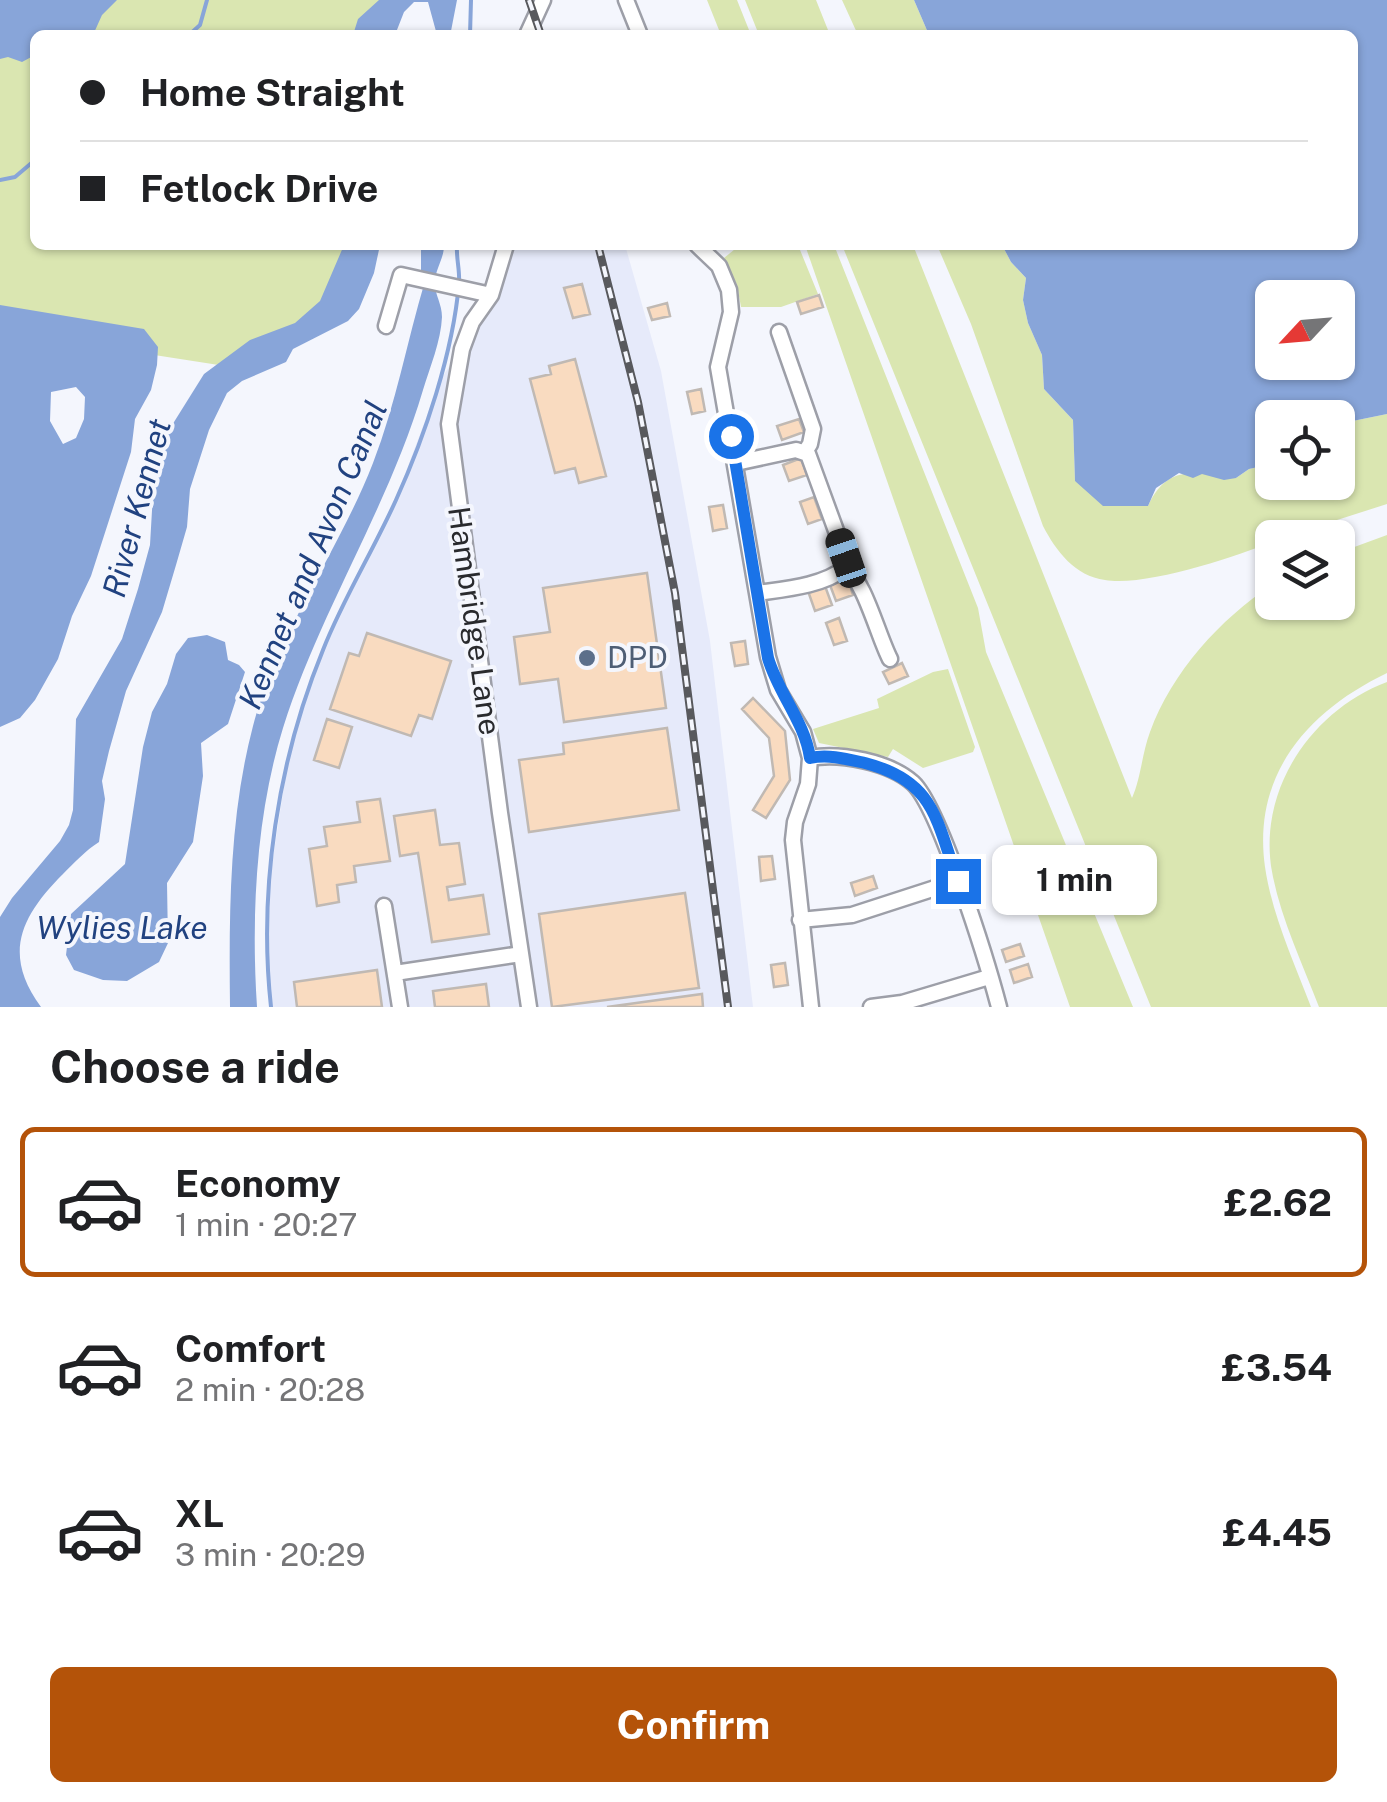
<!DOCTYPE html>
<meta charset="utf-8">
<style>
:root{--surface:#fff;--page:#f6f6f6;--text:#202124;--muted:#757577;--line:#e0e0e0;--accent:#b45309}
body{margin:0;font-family:"Public Sans",sans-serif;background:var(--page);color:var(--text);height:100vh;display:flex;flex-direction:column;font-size:38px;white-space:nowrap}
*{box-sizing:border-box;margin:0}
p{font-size:32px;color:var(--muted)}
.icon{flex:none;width:55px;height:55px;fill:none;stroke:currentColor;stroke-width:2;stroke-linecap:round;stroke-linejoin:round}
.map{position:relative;height:1007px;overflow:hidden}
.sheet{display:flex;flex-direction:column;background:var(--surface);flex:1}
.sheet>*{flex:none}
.banner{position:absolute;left:30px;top:30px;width:1328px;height:220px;border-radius:15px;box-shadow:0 2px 8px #0004;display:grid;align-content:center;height:220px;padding:0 50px;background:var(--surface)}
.needle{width:65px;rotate:244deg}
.buttons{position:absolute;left:1255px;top:280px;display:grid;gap:20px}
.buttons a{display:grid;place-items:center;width:100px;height:100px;border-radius:15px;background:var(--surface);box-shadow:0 2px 8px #0004;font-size:50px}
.end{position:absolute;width:45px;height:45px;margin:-22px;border:12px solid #1a73e8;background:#fff;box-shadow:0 0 0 5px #fff}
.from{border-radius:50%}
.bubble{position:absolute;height:70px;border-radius:15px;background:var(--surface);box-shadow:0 2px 8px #0004;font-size:32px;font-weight:700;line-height:70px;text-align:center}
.car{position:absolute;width:30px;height:60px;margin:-30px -15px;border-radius:12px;box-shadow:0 0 8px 2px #0007;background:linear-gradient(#222 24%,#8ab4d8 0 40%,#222 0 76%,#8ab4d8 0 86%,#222 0)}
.banner b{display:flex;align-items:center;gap:35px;height:95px;font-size:38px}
.banner b+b{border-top:2px solid var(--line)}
.banner i{width:25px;height:25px;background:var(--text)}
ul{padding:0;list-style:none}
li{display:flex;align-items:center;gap:30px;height:150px;margin:0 20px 15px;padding:0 30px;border:5px solid transparent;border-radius:15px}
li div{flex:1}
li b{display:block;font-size:38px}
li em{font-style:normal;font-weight:700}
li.on{border-color:var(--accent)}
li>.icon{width:90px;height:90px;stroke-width:1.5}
h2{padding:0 50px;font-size:45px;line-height:120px}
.primary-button{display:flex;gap:20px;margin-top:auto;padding:20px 50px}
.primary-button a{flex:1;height:115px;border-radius:15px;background:var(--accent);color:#fff;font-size:40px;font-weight:700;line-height:115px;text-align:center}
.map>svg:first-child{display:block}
.built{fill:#e6eafa}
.green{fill:#dae6b1}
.water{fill:#88a5d9;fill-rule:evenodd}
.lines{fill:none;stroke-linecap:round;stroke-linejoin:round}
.stream{stroke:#88a5d9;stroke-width:4}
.building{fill:#f9dbc0;stroke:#c0b9b3;stroke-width:2.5}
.street-casing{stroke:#9d9fa8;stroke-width:19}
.street{stroke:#fff;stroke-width:14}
.rail-casing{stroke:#58595d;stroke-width:8}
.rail{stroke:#f4f6fd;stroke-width:4;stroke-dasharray:11;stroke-linecap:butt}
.route{stroke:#1a73e8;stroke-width:12}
.service-dot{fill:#5c6f8a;stroke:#f4f6fd;stroke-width:4}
.labels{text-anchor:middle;stroke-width:8;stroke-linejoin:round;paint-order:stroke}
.street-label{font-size:30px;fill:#292a2d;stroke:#f4f6fd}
.service-label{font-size:30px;fill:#4e5e75;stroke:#f4f6fd;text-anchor:start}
.water-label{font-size:32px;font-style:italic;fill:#214280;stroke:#f4f6fd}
</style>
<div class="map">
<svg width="1387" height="1007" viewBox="0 0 1387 1007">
<rect width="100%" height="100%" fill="#f4f6fd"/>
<!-- built -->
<path class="built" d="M 512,245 L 625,245 L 661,371 L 710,641 L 753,1007 L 271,1007 L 267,972 L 268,891 L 286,773 L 303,704 L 324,647 L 396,498 L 440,381 L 503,280 Z"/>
<!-- green -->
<path class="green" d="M 0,0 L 399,0 L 374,35 L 35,35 L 35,245 L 363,245 L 349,283 L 238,368 L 0,331 Z
M 707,0 L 737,0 L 751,35 L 721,35 Z
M 745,0 L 816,0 L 830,35 L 759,35 Z
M 842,0 L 914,0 L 929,35 L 858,35 Z
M 740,245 L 798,245 L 818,294 L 781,307 L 741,307 L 737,285 L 724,258 Z
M 805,245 L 834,245 L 978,608 L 986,652 L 1133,1007 L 1070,1007 Z
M 842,245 L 913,245 L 1132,798 C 1141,778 1142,753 1150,732 C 1172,672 1220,619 1272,585 L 1272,602 L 1338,602 L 1338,553 L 1387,535 L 1387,673 C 1308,711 1252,774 1265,867 C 1272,915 1294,962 1311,1007 L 1151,1007 Z
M 937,245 L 1002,245 L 1011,262 L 1026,278 L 1023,300 L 1028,323 L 1042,355 L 1044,389 L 1073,420 L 1075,481 L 1148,506 C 1168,463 1195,473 1236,478 L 1249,469 L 1272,464 L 1272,482 L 1338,482 L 1338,424 L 1387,414 L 1387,504 L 1284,537 L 1272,538 L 1272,542 C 1235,557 1145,587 1105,580 C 1075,576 1056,551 1043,526 L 971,324 Z
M 948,669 L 975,747 L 973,752 L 923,768 L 893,749 L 888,757 L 819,743 L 813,729 L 879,708 L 877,699 L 933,672 Z
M 1387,682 L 1387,1007 L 1319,1007 C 1303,965 1282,921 1273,877 C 1255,793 1310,711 1387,682 Z"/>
<!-- water -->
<path class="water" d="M 0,0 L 117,0 L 102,15 L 93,35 L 35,35 L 35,55 L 22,62 L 8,57 L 0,59 Z
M 379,0 L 457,0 L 451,31 L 447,35 L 437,35 L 428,2 L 414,2 L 404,12 L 395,35 L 353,35 L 358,19 Z
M 914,0 L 1387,0 L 1387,414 L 1338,424 L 1338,418 L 1272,418 L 1272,464 L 1249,469 L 1236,478 L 1224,480 L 1202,474 L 1193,478 L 1179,473 L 1156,488 L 1148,506 L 1103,506 L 1075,481 L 1073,420 L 1044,389 L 1042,355 L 1028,323 L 1023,300 L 1026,278 L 1011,262 L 1002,245 L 1352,245 L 1352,35 L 929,35 ZM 1272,298 L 1338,298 L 1338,362 L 1272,362 Z
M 344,245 L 380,245 L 374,273 L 359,309 L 348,321 L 293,349 L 286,362 L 242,381 L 227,393 L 209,430 L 190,489 L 187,527 L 176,565 L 162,612 L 126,691 L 109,751 L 102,781 L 105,799 L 99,842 C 85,851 75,862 63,874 C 21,916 2,954 41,1007 L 0,1007 L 0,917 L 12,898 L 60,841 L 69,825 L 73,810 L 76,719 L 122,639 L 138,589 L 150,545 L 154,476 L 169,430 L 204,374 L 250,340 L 295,323 L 320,301 Z
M 421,245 L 444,245 C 444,259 436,267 435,281 C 434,294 442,303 442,317 C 441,341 430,367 423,390 C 388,508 320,611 283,728 C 256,815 251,916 257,1007 L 230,1007 C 229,914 229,817 253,726 C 277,633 338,553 373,463 C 396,404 407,341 425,281 L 421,270 Z
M 0,305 L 144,329 L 158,347 L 157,365 L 151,390 L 135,419 L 131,452 L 91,576 L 72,616 L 58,659 L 35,700 L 20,718 L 0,727 ZM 76,387 L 85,397 L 84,419 L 76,438 L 63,444 L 50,421 L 51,392 Z
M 207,635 L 225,642 L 228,660 L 239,665 L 245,672 L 228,724 L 201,743 L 203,776 L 193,842 L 167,883 L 168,943 L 159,962 L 127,981 L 103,980 L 74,970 L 66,955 L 71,914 L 125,864 L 143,747 L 152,712 L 167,684 L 176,654 L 188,638 Z"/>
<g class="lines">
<!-- stream -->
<path class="stream" d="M 189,35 L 200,25 L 207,0
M 470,35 L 471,0
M 0,180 L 15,177 L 35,160
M 271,1007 C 258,889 278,760 323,650 C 343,599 373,551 396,500 C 425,436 453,353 459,283 C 460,270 456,258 457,245"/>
</g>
<!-- building -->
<path class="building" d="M 582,284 L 590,314 L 573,318 L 564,288 Z
M 819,295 L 823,307 L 801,314 L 797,302 Z
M 667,303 L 670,316 L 652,320 L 648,308 Z
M 575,359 L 606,476 L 579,483 L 575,468 L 555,473 L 530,379 L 551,374 L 549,366 Z
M 701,389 L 705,411 L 692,414 L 687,392 Z
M 799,419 L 804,432 L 782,440 L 777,426 Z
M 801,458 L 807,475 L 789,481 L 783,465 Z
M 814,497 L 822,519 L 808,524 L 800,502 Z
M 723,505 L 727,528 L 713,531 L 709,507 Z
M 647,573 L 666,708 L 564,722 L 558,679 L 520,684 L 514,637 L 550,632 L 543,588 Z
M 848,579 L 853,595 L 836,601 L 830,585 Z
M 825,586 L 832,605 L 815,611 L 808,591 Z
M 839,618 L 847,641 L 834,645 L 826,623 Z
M 367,633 L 451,661 L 432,719 L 419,715 L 411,736 L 330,709 L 349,653 L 359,656 Z
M 745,641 L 748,664 L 735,666 L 731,643 Z
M 902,663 L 908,676 L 889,684 L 883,672 Z
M 753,698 L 785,731 L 790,780 L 766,818 L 753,810 L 774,776 L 769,738 L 742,709 Z
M 327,719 L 352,727 L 339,768 L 314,760 Z
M 667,728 L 679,810 L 529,832 L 519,760 L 564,754 L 563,743 Z
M 380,799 L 390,861 L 354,866 L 356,882 L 337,885 L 339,902 L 317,906 L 309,849 L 327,846 L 324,827 L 360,822 L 357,802 Z
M 435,810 L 440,845 L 459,843 L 465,884 L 447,887 L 449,900 L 483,895 L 489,934 L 432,942 L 418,853 L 400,856 L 394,816 Z
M 772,856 L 775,879 L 761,881 L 759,857 Z
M 873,876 L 877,888 L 855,896 L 851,883 Z
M 685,893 L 699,988 L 552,1007 L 539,914 Z
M 1020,944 L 1024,956 L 1006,962 L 1002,950 Z
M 785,963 L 788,985 L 774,987 L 771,965 Z
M 1028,964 L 1032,977 L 1014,983 L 1010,970 Z
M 377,970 L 382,1007 L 297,1007 L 294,982 Z
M 486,984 L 489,1007 L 435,1007 L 433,991 Z
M 702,994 L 703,1007 L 607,1007 Z"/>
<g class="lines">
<!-- street casing -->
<g class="street-casing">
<path id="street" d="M 626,0 L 640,35
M 527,35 L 543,0
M 506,245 L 491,295 L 472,322 L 462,349 L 449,424 L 500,813 L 529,1007
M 697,245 L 719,266 L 729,290 L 731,312 L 718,367 L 768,657 L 778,690 L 803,732 L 810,758 L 808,784 L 795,822 L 793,840 L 811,1007
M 386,326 L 401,275 L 491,295
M 779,332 L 813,429 L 810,444 L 805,452
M 736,463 L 796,450 L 808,454 L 846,558 L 845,568
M 845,568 C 864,579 878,636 890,659
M 757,593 C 785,589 823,586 845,568
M 810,758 C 839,752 890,762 913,783 C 940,808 988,965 999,1007
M 384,906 L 400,1007
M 800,920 L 852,915 L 957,881
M 395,973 L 521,954
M 871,1007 L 902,1003 L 989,977"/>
</g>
<!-- street -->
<use href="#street" class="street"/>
<!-- rail casing -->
<g class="rail-casing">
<path id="rail" d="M 529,0 L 541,35
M 598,245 L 638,402 L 675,593 L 728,1007"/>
</g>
<!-- rail -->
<use href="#rail" class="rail"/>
</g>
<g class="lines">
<!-- route -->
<path class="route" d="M 731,436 L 768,658 C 778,693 805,722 810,758 C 828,754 847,759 865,763 C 935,781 936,820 958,881"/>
</g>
<!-- markers -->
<circle class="service-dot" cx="587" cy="658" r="10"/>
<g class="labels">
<!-- street labels -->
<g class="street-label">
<text transform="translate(474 621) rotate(82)" y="10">Hambridge Lane</text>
</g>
<!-- service labels -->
<g class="service-label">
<text x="607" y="668">DPD</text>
</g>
<!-- water labels -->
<g class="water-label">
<text transform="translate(137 508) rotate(-75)" y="11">River Kennet</text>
<text transform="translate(313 555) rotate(-67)" y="11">Kennet and Avon Canal</text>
<text x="122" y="939">Wylies Lake</text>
</g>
</g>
</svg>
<div class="buttons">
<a><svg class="needle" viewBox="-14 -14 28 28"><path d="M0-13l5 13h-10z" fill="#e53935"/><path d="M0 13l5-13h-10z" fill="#757577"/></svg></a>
<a><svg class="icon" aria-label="locate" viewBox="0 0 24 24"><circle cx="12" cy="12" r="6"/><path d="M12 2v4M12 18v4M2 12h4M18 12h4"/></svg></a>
<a><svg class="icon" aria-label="layers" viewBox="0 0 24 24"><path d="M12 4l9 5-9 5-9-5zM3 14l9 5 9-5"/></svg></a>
</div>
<i class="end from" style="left:731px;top:436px"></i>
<i class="end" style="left:958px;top:881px"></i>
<div class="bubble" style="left:992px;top:845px;width:165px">1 min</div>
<i class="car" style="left:846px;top:558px;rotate:341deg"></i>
<div class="banner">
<b><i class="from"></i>Home Straight</b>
<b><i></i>Fetlock Drive</b>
</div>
</div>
<section class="sheet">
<h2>Choose a ride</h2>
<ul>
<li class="on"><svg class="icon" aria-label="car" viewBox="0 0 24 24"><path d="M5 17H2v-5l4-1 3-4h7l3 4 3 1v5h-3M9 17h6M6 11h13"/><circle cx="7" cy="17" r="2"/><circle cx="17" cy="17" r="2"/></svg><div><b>Economy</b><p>1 min · 20:27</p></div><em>£2.62</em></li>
<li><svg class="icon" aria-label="car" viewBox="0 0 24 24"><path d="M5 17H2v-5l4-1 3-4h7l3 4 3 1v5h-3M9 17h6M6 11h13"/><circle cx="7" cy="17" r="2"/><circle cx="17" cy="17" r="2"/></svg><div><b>Comfort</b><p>2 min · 20:28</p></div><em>£3.54</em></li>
<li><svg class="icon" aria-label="car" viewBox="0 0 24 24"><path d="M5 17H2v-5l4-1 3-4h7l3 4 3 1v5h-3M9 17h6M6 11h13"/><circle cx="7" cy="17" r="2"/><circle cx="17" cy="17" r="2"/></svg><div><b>XL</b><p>3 min · 20:29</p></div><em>£4.45</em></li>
</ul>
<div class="primary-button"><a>Confirm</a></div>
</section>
